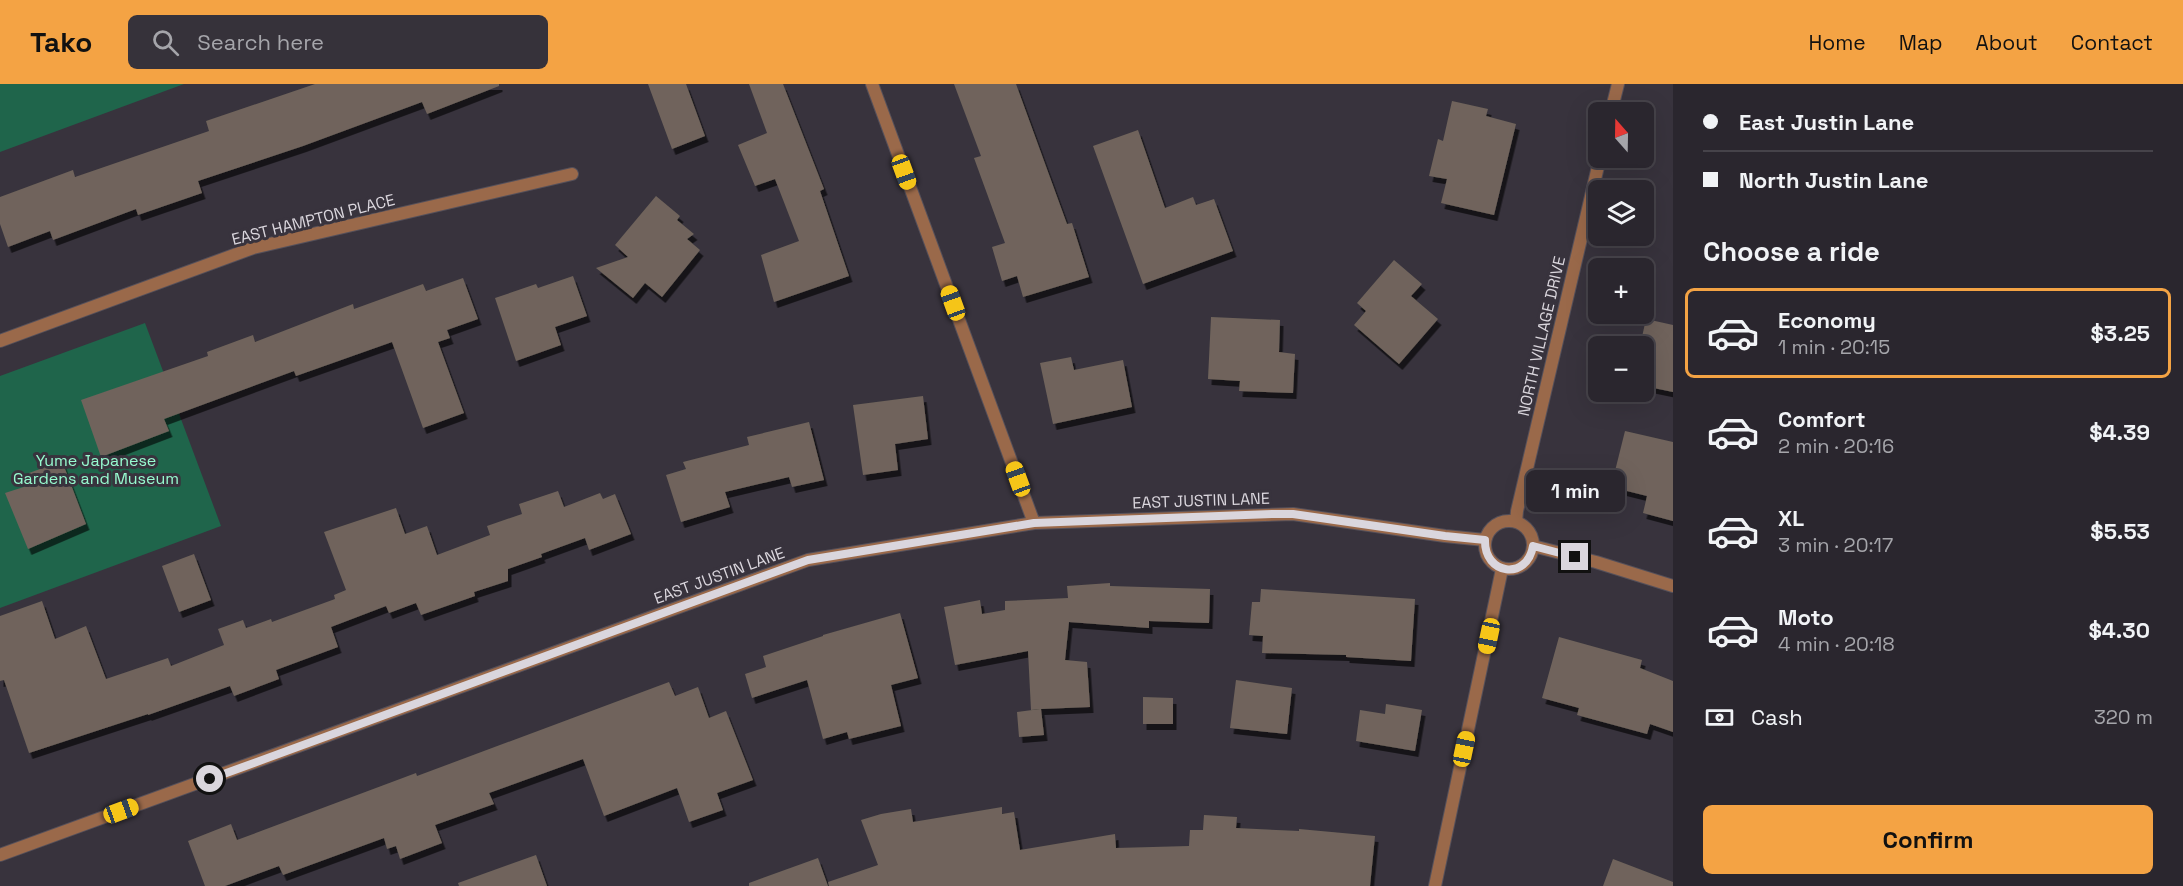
<!DOCTYPE html>
<meta charset="utf-8">
<style>
:root{--surface:#2a262e;--page:#36323a;--text:#f1f3f6;--muted:#a5a5aa;--line:#46434a;--accent:#f4a344}
body{margin:0;font-family:"Space Grotesk",sans-serif;background:var(--page);color:var(--text);height:100vh;display:flex;flex-direction:column;font-size:22px;white-space:nowrap}
*{box-sizing:border-box;margin:0}
p{font-size:20px;color:var(--muted)}
.icon{flex:none;width:33px;height:33px;fill:none;stroke:currentColor;stroke-width:2;stroke-linecap:round;stroke-linejoin:round}
.map{position:relative;flex:1;overflow:hidden}
.drawer{display:flex;flex-direction:column;background:var(--surface);width:510px}
.drawer>*{flex:none}
.banner{display:grid;align-content:center;height:132px;padding:0 30px;background:var(--surface)}
.needle{width:39px;rotate:340deg}
.tools{position:absolute;left:1588px;top:18px;display:grid;gap:12px}
.tools a{display:grid;place-items:center;width:66px;height:66px;border-radius:9px;background:var(--surface);box-shadow:0 6px 24px #0002,0 0 0 2px var(--line);font-size:30px}
.end{position:absolute;width:27px;height:27px;margin:-14px;border:8px solid #dad6dd;background:#111;box-shadow:0 0 0 3px #111}
.from{border-radius:50%}
.bubble{position:absolute;height:42px;border-radius:9px;background:var(--surface);box-shadow:0 6px 24px #0002,0 0 0 2px var(--line);font-size:20px;font-weight:700;line-height:42px;text-align:center}
.car{position:absolute;width:18px;height:36px;margin:-18px -9px;border-radius:8px;box-shadow:0 0 4px 2px #0007;background:linear-gradient(#f5c518 24%,#345 0 40%,#f5c518 0 76%,#345 0 86%,#f5c518 0)}
.banner b{display:flex;align-items:center;gap:21px;height:57px;font-size:22px}
.banner b+b{border-top:2px solid var(--line)}
.banner i{width:15px;height:15px;background:var(--text)}
ul{padding:0;list-style:none}
li{display:flex;align-items:center;gap:18px;height:90px;margin:0 12px 9px;padding:0 18px;border:3px solid transparent;border-radius:9px}
li div{flex:1}
li b{display:block;font-size:22px}
li em{font-style:normal;font-weight:700}
li.selected{border-color:var(--accent)}
li>.icon{width:54px;height:54px;stroke-width:1.5}
h2{padding:0 30px;font-size:27px;line-height:72px}
.pay{display:flex;align-items:center;gap:15px;height:66px;padding:0 30px;font-size:22px}
.pay p{margin-inline-start:auto}
.button{display:flex;gap:12px;margin-top:auto;padding:12px 30px}
.button a{flex:1;height:69px;border-radius:9px;background:var(--accent);color:#111;font-size:24px;font-weight:700;line-height:69px;text-align:center}
header{display:flex;align-items:center;gap:36px;box-sizing:border-box;height:84px;padding:0 30px;background:var(--accent);color:#111}
header strong{font-size:28px}
nav{display:flex;gap:33px;margin-inline-start:auto;font-size:21px}
.search{width:420px;height:54px;background:var(--page);display:flex;align-items:center;gap:15px;box-sizing:border-box;padding:0 21px;border-radius:9px;color:var(--muted);font-size:22px}
main{display:flex;flex:1;min-height:0}
.map>svg:first-child{display:block}
.green{fill:#1f654b}
.building{fill:#6f645b;filter:url(#shadow)}
.lines{fill:none;stroke-linecap:round;stroke-linejoin:round}
.street-casing{stroke:#55505a;stroke-width:14}
.street{stroke:#9a694a;stroke-width:12}
.route{stroke:#dad6dd;stroke-width:8}
.labels{text-anchor:middle;stroke-width:6;stroke-linejoin:round;paint-order:stroke}
.street-label{font-size:16px;fill:#dad6dd;stroke:#38333d}
.park-label{font-size:16px;fill:#97fbd0;stroke:#38333d}
</style>
<header>
<strong>Tako</strong>
<div class="search"><svg class="icon" aria-label="search" viewBox="0 0 24 24"><circle cx="10" cy="10" r="6"/><path d="M15 15l6 6"/></svg>Search here</div>
<nav><a>Home</a><a>Map</a><a>About</a><a>Contact</a></nav>
</header>
<main>
<div class="map">
<svg width="1673" height="802" viewBox="0 0 1673 802">
<defs>
<filter id="shadow"><feDropShadow dx="3.5" dy="6" stdDeviation="0" flood-color="#0009"/></filter>
</defs>
<rect width="100%" height="100%" fill="#38333d"/>
<!-- green -->
<path class="green" d="M 0,0 L 184,0 L 0,68 Z
M 145,239 L 221,442 L 0,524 L 0,292 Z"/>
<!-- building -->
<path class="building" d="M 315,0 L 499,0 L 499,2 L 427,30 L 422,18 L 303,62 L 198,97 L 202,109 L 138,131 L 136,125 L 53,156 L 50,147 L 8,163 L 0,140 L 0,113 L 73,86 L 75,93 L 209,47 L 206,37 Z
M 648,0 L 686,0 L 705,52 L 672,65 Z
M 749,0 L 783,0 L 824,105 L 820,107 L 849,192 L 774,218 L 761,171 L 799,157 L 775,95 L 755,102 L 738,61 L 767,49 Z
M 954,0 L 1016,0 L 1067,140 L 1072,139 L 1089,193 L 1023,213 L 1017,192 L 1002,197 L 992,163 L 1005,159 L 974,74 L 981,72 Z
M 1452,17 L 1488,25 L 1486,32 L 1516,40 L 1494,131 L 1441,119 L 1447,95 L 1429,92 L 1438,55 L 1443,57 Z
M 1138,46 L 1165,124 L 1193,113 L 1196,121 L 1214,115 L 1233,167 L 1143,200 L 1093,62 Z
M 656,112 L 680,132 L 677,136 L 694,150 L 687,155 L 700,166 L 662,213 L 645,199 L 633,214 L 596,184 L 628,173 L 615,161 Z
M 1394,176 L 1422,200 L 1411,212 L 1438,235 L 1399,280 L 1354,241 L 1366,227 L 1357,219 Z
M 573,192 L 587,232 L 555,243 L 561,261 L 516,277 L 495,214 L 536,200 L 538,204 Z
M 463,194 L 478,235 L 447,246 L 450,254 L 438,258 L 464,329 L 423,344 L 392,258 L 296,292 L 294,287 L 164,335 L 169,347 L 101,373 L 81,316 L 208,272 L 207,268 L 253,251 L 255,258 L 353,220 L 354,225 L 423,200 L 426,207 Z
M 1211,233 L 1280,236 L 1279,268 L 1295,270 L 1293,309 L 1239,307 L 1240,297 L 1208,295 Z
M 1646,235 L 1673,241 L 1673,308 L 1644,302 L 1644,262 L 1640,262 Z
M 1071,273 L 1074,286 L 1123,276 L 1132,323 L 1053,340 L 1040,279 Z
M 923,312 L 928,355 L 895,360 L 898,386 L 863,391 L 853,321 Z
M 809,338 L 824,396 L 792,403 L 789,393 L 725,408 L 730,423 L 681,438 L 666,391 L 686,385 L 683,378 L 749,361 L 747,353 Z
M 1625,347 L 1673,358 L 1673,437 L 1643,429 L 1647,412 L 1611,403 Z
M 62,377 L 86,440 L 28,465 L 5,409 L 33,400 L 29,389 Z
M 558,407 L 564,423 L 600,409 L 603,415 L 615,410 L 631,450 L 589,466 L 585,454 L 541,470 L 542,473 L 508,485 L 508,497 L 474,508 L 475,512 L 421,531 L 416,519 L 389,529 L 386,522 L 331,543 L 338,563 L 276,586 L 279,595 L 234,612 L 230,602 L 148,631 L 148,630 L 29,669 L 4,596 L 0,597 L 0,532 L 42,517 L 55,555 L 86,542 L 106,595 L 168,574 L 171,582 L 224,561 L 218,545 L 243,536 L 246,544 L 271,535 L 272,538 L 335,515 L 334,511 L 346,506 L 324,448 L 396,424 L 405,450 L 427,442 L 437,471 L 490,451 L 487,442 L 522,430 L 519,420 Z
M 194,470 L 211,516 L 179,528 L 162,482 Z
M 1110,499 L 1110,502 L 1210,505 L 1209,539 L 1149,537 L 1149,544 L 1069,538 L 1065,576 L 1087,578 L 1090,623 L 1041,625 L 1044,651 L 1019,653 L 1017,628 L 1040,625 L 1031,626 L 1028,567 L 955,581 L 944,523 L 980,516 L 982,530 L 1005,526 L 1005,517 L 1068,514 L 1067,502 Z
M 1261,505 L 1415,515 L 1411,577 L 1346,573 L 1346,571 L 1262,569 L 1263,552 L 1249,551 L 1252,518 L 1260,518 Z
M 900,529 L 918,594 L 891,601 L 901,642 L 849,655 L 847,648 L 823,655 L 807,596 L 752,614 L 745,590 L 766,583 L 763,572 L 823,552 L 823,551 Z
M 1559,553 L 1642,576 L 1640,584 L 1673,597 L 1673,648 L 1650,640 L 1647,650 L 1577,631 L 1579,624 L 1542,614 Z
M 1236,596 L 1292,604 L 1287,650 L 1230,644 Z
M 669,598 L 675,612 L 698,603 L 709,634 L 726,627 L 753,696 L 717,709 L 723,726 L 689,738 L 677,704 L 604,732 L 583,675 L 489,709 L 494,720 L 435,741 L 442,759 L 400,775 L 396,762 L 387,765 L 384,754 L 283,791 L 279,782 L 225,802 L 205,802 L 188,757 L 231,740 L 237,756 L 416,689 L 417,692 Z
M 1143,613 L 1173,614 L 1173,640 L 1143,640 Z
M 1386,620 L 1422,626 L 1415,667 L 1356,657 L 1360,626 L 1385,630 Z
M 1002,723 L 1002,730 L 1014,728 L 1020,766 L 1115,750 L 1116,764 L 1189,762 L 1190,746 L 1203,746 L 1204,731 L 1237,733 L 1236,744 L 1299,747 L 1299,745 L 1375,752 L 1370,802 L 829,802 L 828,798 L 878,781 L 861,736 L 881,730 L 911,725 L 913,738 Z
M 536,771 L 547,802 L 459,802 L 458,799 Z
M 818,774 L 828,802 L 749,802 L 749,799 Z
M 1613,775 L 1673,798 L 1673,802 L 1603,802 Z"/>
<g class="lines">
<!-- street casing -->
<g class="street-casing">
<path id="street" d="M 872,0 L 1034,439
M 1611,28 L 1618,0
M 0,257 L 253,164 L 572,90
M1485 461a24 24 0 1 1 48 0a24 24 0 1 1-48 0Z
M 1516,438 L 1517,427 L 1600,74
M 1533,462 L 1596,478 L 1673,502
M 0,771 L 808,476 L 1034,439 L 1293,430 L 1445,452 L 1485,456
M 1435,802 L 1502,485"/>
</g>
<!-- street -->
<use href="#street" class="street"/>
</g>
<g class="lines">
<!-- route -->
<path class="route" d="M 210,695 L 808,476 L 1034,439 L 1272,430 L 1293,430 L 1445,452 L 1485,456 C 1484,491 1527,497 1533,462 L 1575,473"/>
</g>
<g class="labels">
<!-- street labels -->
<g class="street-label">
<text transform="translate(313 135) rotate(-14)" y="6">EAST HAMPTON PLACE</text>
<text transform="translate(1541 252) rotate(-77)" y="6">NORTH VILLAGE DRIVE</text>
<text transform="translate(1201 416) rotate(-2)" y="6">EAST JUSTIN LANE</text>
<text transform="translate(719 491) rotate(-20)" y="6">EAST JUSTIN LANE</text>
</g>
<!-- park labels -->
<g class="park-label">
<text x="96" y="382">Yume Japanese<tspan x="96" dy="18">Gardens and Museum</tspan></text>
</g>
</g>
</svg>
<div class="tools">
<a><svg class="needle" viewBox="-14 -14 28 28"><path d="M0-13l5 13h-10z" fill="#e53935"/><path d="M0 13l5-13h-10z" fill="#a5a5aa"/></svg></a>
<a><svg class="icon" aria-label="layers" viewBox="0 0 24 24"><path d="M12 4l9 5-9 5-9-5zM3 14l9 5 9-5"/></svg></a>
<a>+</a>
<a>−</a>
</div>
<i class="end from" style="left:210px;top:695px"></i>
<i class="end" style="left:1575px;top:473px"></i>
<div class="bubble" style="left:1526px;top:386px;width:99px">1 min</div>
<i class="car" style="left:904px;top:88px;rotate:160deg"></i>
<i class="car" style="left:953px;top:219px;rotate:340deg"></i>
<i class="car" style="left:1018px;top:395px;rotate:340deg"></i>
<i class="car" style="left:1489px;top:552px;rotate:192deg"></i>
<i class="car" style="left:1464px;top:665px;rotate:12deg"></i>
<i class="car" style="left:121px;top:727px;rotate:70deg"></i>
</div>
<section class="drawer">
<div class="banner">
<b><i class="from"></i>East Justin Lane</b>
<b><i></i>North Justin Lane</b>
</div>
<h2>Choose a ride</h2>
<ul>
<li class="selected"><svg class="icon" aria-label="car" viewBox="0 0 24 24"><path d="M5 17H2v-5l4-1 3-4h7l3 4 3 1v5h-3M9 17h6M6 11h13"/><circle cx="7" cy="17" r="2"/><circle cx="17" cy="17" r="2"/></svg><div><b>Economy</b><p>1 min · 20:15</p></div><em>$3.25</em></li>
<li><svg class="icon" aria-label="car" viewBox="0 0 24 24"><path d="M5 17H2v-5l4-1 3-4h7l3 4 3 1v5h-3M9 17h6M6 11h13"/><circle cx="7" cy="17" r="2"/><circle cx="17" cy="17" r="2"/></svg><div><b>Comfort</b><p>2 min · 20:16</p></div><em>$4.39</em></li>
<li><svg class="icon" aria-label="car" viewBox="0 0 24 24"><path d="M5 17H2v-5l4-1 3-4h7l3 4 3 1v5h-3M9 17h6M6 11h13"/><circle cx="7" cy="17" r="2"/><circle cx="17" cy="17" r="2"/></svg><div><b>XL</b><p>3 min · 20:17</p></div><em>$5.53</em></li>
<li><svg class="icon" aria-label="car" viewBox="0 0 24 24"><path d="M5 17H2v-5l4-1 3-4h7l3 4 3 1v5h-3M9 17h6M6 11h13"/><circle cx="7" cy="17" r="2"/><circle cx="17" cy="17" r="2"/></svg><div><b>Moto</b><p>4 min · 20:18</p></div><em>$4.30</em></li>
</ul>
<div class="pay"><svg class="icon" aria-label="cash" viewBox="0 0 24 24"><path d="M3 7h18v10H3z"/><circle cx="12" cy="12" r="2"/></svg>Cash<p>320 m</p></div>
<div class="button"><a>Confirm</a></div>
</section>
</main>
